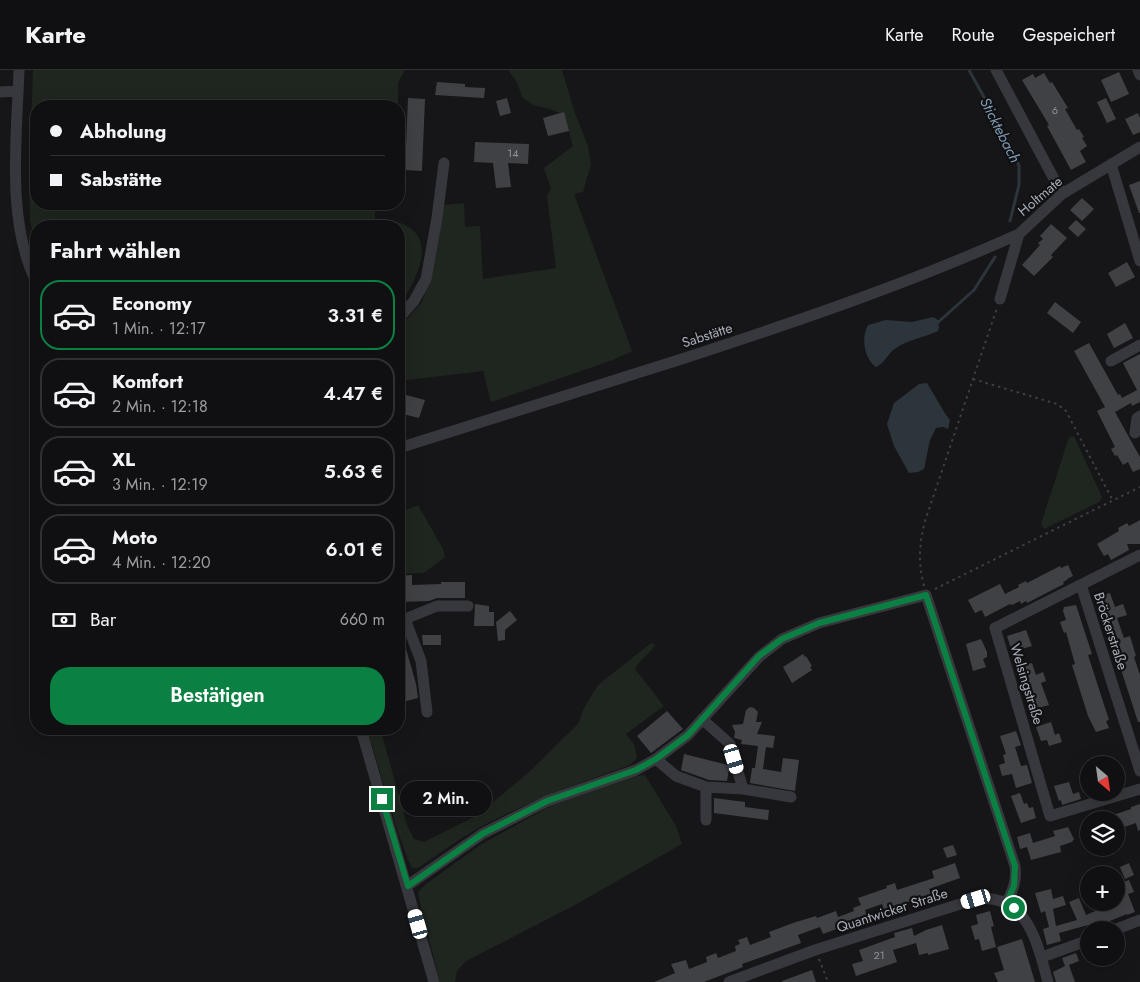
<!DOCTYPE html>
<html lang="de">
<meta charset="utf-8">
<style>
:root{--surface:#101012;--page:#19191b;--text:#f1f3f6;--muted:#9c9d9f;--line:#303032;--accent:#0b8043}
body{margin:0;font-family:Jost,sans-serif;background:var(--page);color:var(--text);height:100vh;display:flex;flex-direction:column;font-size:19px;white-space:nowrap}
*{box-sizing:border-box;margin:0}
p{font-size:16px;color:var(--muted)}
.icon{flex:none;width:28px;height:28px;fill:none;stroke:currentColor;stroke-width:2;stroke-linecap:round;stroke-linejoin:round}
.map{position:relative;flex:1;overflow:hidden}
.side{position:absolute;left:30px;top:150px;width:375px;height:515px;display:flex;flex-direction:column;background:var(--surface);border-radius:20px;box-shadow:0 5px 20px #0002,0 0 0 1px var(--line)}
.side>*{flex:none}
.hud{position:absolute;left:30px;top:30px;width:375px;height:110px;border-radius:20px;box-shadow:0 5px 20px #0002,0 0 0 1px var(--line);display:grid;align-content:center;height:110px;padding:0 20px;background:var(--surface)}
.needle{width:32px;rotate:151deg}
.fabs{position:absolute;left:1080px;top:686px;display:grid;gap:10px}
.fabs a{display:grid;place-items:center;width:45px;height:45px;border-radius:50%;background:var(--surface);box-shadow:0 5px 20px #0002,0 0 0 1px var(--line);font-size:25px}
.end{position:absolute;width:22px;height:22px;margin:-11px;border:6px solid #0b8043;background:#fff;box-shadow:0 0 0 2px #fff}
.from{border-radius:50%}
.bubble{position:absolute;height:35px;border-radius:18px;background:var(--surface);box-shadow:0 5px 20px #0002,0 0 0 1px var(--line);font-size:16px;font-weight:600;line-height:35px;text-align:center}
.car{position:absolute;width:15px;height:30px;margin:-15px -8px;border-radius:6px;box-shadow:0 0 4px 1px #0007;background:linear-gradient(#fff 24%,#345 0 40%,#fff 0 76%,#345 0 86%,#fff 0)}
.hud b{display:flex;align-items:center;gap:18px;height:48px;font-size:19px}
.hud b+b{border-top:1px solid var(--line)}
.hud i{width:12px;height:12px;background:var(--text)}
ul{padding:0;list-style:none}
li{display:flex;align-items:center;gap:15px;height:70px;margin:0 10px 8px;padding:0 10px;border:2px solid var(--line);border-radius:20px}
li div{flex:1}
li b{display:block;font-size:19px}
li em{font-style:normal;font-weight:600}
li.on{border-color:var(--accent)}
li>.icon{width:45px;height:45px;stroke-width:1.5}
h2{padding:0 20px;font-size:22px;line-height:60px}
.pay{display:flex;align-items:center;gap:12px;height:55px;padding:0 20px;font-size:19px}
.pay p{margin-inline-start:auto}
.primary-button{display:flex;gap:10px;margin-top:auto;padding:10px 20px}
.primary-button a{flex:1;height:58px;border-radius:20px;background:var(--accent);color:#fff;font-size:20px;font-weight:600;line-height:58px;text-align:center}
header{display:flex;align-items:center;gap:30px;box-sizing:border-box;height:70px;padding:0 25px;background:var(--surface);border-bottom:1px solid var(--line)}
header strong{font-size:24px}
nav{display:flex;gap:28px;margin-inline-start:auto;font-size:18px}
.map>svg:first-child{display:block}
.green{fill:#1e261f}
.water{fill:#2c353c}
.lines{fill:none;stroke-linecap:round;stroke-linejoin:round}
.stream{stroke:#2c353c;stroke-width:3}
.building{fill:#404145}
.path{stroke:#3d3f44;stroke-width:2;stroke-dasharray:2.5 4;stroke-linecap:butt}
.minor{stroke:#37383d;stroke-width:11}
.route{stroke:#0b8043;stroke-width:6}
.labels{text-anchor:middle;stroke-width:4.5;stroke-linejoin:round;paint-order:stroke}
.number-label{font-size:11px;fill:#8e929b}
.street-label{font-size:14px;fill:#a8adb8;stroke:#111113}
.water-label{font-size:15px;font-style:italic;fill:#7f9bb3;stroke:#111113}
</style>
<header>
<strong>Karte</strong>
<nav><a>Karte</a><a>Route</a><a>Gespeichert</a></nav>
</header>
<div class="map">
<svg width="1140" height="912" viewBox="0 0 1140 912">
<rect width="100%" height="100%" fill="#161618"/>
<!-- green -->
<path class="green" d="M 33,0 L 405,0 L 398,13 L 398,36 L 36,36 L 36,134 L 375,134 L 375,149 C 388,150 405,151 415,162 C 433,182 411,218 399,236 L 399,156 L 36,156 L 36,180 L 30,150 L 29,111 Z
M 508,0 L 562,0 L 575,43 L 588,76 L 591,94 L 583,122 L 574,124 L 632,281 L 613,290 L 491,332 L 483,301 L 399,311 L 399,258 L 422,232 L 434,195 L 444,135 L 464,133 L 465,157 L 480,156 L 483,209 L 556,198 L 547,126 L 551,119 L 544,98 L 573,76 L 564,45 L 550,39 L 533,35 L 522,27 L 517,12 Z
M 1074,366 L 1102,427 L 1099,432 L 1044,459 L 1041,454 L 1069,367 Z
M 418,435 L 443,479 L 445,487 L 424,503 L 399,504 L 399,443 Z
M 651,573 L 655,575 C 649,585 640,589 635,599 L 664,636 L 626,664 L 634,674 L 637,688 L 630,695 C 579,713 530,731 482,756 C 460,768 439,784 418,798 L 412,798 L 408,790 L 398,762 L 367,659 L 377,659 L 381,661 L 407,755 L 414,769 L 424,772 L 478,745 L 528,703 L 578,654 L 584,638 L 598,615 Z
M 645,705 L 676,756 L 682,774 L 573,836 L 466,891 L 457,901 L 455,912 L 440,912 L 421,838 L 418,822 L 426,814 L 480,775 L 556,733 L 628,707 Z"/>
<!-- water -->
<path class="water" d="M 933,247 L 938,250 L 939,258 L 938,261 C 924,268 909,269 896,278 C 888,283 885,293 876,297 C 864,288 861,268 868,255 L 886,250 L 912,252 Z
M 927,313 L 946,345 L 950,350 L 948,359 L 943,357 L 936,358 L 930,370 L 924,399 L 918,402 L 909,403 L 894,376 L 887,354 L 894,333 L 919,314 Z"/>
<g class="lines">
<!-- stream -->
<path class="stream" d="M 969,0 L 1011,76 L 1019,96 L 1019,115 L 1010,151
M 935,255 L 974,220 L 995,187"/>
</g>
<!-- building -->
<path class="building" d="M 1119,2 L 1129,24 L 1111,32 L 1101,10 Z
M 1044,3 L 1050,13 L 1052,12 L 1068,38 L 1065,39 L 1077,60 L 1079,59 L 1084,67 L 1082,68 L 1087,76 L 1080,81 L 1086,92 L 1071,100 L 1047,56 L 1049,55 L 1022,10 L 1033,4 L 1035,8 Z
M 437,12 L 465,14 L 465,17 L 485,18 L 484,28 L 435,25 Z
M 408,28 L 425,29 L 422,101 L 405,100 Z
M 507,28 L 511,43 L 500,46 L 496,31 Z
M 1106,28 L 1116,49 L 1107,53 L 1097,32 Z
M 564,42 L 569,61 L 548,66 L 543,48 Z
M 1138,43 L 1140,48 L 1140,62 L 1133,65 L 1125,49 Z
M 475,72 L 529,74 L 528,94 L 508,93 L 511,117 L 496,118 L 493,93 L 474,92 Z
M 1140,111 L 1140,143 L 1139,143 L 1129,115 Z
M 1082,128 L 1094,139 L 1082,151 L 1070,140 Z
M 1076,150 L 1086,159 L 1078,167 L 1068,158 Z
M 1051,154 L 1067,168 L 1051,185 L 1053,187 L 1034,206 L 1022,195 L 1040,175 L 1038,173 L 1043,169 L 1040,166 Z
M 1127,192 L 1135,207 L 1116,217 L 1108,203 Z
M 1055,232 L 1081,252 L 1073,263 L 1047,243 Z
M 1125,253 L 1133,268 L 1114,278 L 1107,264 Z
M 1089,273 L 1118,325 L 1120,324 L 1122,328 L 1137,320 L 1123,293 L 1140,284 L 1140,332 L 1132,336 L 1131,333 L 1115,342 L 1140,387 L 1140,399 L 1133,402 L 1128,392 L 1123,395 L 1117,385 L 1115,386 L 1111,379 L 1115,377 L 1097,341 L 1105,337 L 1074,281 Z
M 406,325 L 425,330 L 419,348 L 399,343 L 399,335 L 403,336 Z
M 1140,450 L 1140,474 L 1127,474 L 1129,480 L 1111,490 L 1108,484 L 1104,486 L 1097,474 L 1119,461 L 1118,458 L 1127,453 L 1129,456 Z
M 1068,495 L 1073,506 L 1067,509 L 1067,510 L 1063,512 L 1064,514 L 1027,533 L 1026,531 L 1021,534 L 1020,531 L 1012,535 L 1010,534 L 985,547 L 982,540 L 975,543 L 968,530 L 1000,514 L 1005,524 L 1019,517 L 1018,515 L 1026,511 L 1027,513 L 1060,496 L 1061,498 Z
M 412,505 L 412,515 L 441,514 L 441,512 L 465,512 L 465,528 L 437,528 L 429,531 L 399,532 L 399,506 Z
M 1110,523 L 1115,537 L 1123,534 L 1127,545 L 1117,548 L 1124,568 L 1130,566 L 1136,586 L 1134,587 L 1140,605 L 1140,652 L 1138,652 L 1115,581 L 1112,582 L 1096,527 Z
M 475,534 L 489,536 L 489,542 L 494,542 L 494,556 L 474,556 Z
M 1076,535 L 1092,584 L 1088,585 L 1109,650 L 1106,651 L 1109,658 L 1096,662 L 1088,646 L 1072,595 L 1075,594 L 1066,562 L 1064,563 L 1060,552 L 1066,550 L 1063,541 L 1064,537 Z
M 510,541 L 517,550 L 505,560 L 505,570 L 498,571 L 496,552 Z
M 1026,560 L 1032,576 L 1012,582 L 1007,566 Z
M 401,561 L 416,614 L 418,628 L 399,633 L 399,562 Z
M 422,565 L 441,565 L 441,575 L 423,575 Z
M 981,569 L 987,582 L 987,587 L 983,589 L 986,597 L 973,601 L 966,574 Z
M 803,584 L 805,587 L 806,586 L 812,596 L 810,597 L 812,600 L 792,613 L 783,597 Z
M 1032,593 L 1036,605 L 1043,602 L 1046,611 L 1041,613 L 1049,635 L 1031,640 L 1017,597 Z
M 750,637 L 754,638 L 758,642 L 756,652 L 762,652 L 757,664 L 775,666 L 773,678 L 766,677 L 763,699 L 781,702 L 783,688 L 799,690 L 795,721 L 750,713 L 752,698 L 755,698 L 758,676 L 741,674 L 742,670 L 734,668 L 735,662 L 732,655 L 743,654 L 746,640 Z
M 667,641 L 683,659 L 651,683 L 637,666 Z
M 1051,652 L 1055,665 L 1059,663 L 1062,672 L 1049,676 L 1047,670 L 1041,671 L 1036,657 Z
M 1016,661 L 1021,675 L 1015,677 L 1021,696 L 1027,695 L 1032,713 L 1016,718 L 1012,704 L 1002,706 L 999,695 L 1005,693 L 1003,685 L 1006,684 L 1000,666 Z
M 684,684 L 728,695 L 729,699 L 727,711 L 709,710 L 681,700 Z
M 1069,712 L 1073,724 L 1079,722 L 1081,729 L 1062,735 L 1061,730 L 1059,731 L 1054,716 Z
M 1020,723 L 1024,734 L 1027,733 L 1029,738 L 1033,737 L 1036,748 L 1021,753 L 1011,726 Z
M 714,728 L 745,732 L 745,737 L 769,740 L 768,750 L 714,743 Z
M 1140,734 L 1140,760 L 1138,761 L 1136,753 L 1118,759 L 1113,745 L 1131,739 L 1131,737 Z
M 1068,757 L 1074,769 L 1072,772 L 1060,776 L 1061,782 L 1031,790 L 1027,777 L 1020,779 L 1017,767 L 1030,763 L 1033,773 L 1055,766 L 1053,761 Z
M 953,775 L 957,785 L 947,788 L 943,778 Z
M 955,793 L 960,808 L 929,819 L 931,824 L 884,840 L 882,834 L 865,840 L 869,849 L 864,851 L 862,855 L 859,853 L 854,855 L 853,853 L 823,864 L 820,857 L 798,865 L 801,873 L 742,894 L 743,897 L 704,912 L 654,912 L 675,903 L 671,894 L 686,890 L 689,899 L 707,892 L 706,887 L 716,883 L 718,888 L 736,881 L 735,876 L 740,874 L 738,870 L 747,867 L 750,875 L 771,867 L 769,862 L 793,853 L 816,846 L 817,848 L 836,841 L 838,847 L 854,841 L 853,838 L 861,835 L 858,828 L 887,818 L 886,816 L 895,813 L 897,820 L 934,808 L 932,801 Z
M 1129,793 L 1134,805 L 1125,809 L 1120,797 Z
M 1129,810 L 1134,822 L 1128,824 L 1135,842 L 1127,845 L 1127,844 L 1090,859 L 1088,855 L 1059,863 L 1061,871 L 1047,875 L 1043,859 L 1049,857 L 1045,841 L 1041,843 L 1035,823 L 1051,819 L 1053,829 L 1063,826 L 1066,835 L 1053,839 L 1056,856 L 1077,850 L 1069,832 L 1079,828 L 1086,845 L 1107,836 L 1106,832 L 1120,832 L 1116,824 L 1116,815 Z
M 990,841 L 994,856 L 991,857 L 996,877 L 982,881 L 979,869 L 975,870 L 971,856 L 978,854 L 976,845 Z
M 942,855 L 949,879 L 928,885 L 928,883 L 919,885 L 916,873 L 893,880 L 897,892 L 856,906 L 852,894 L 863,891 L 859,880 L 895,867 L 894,863 L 912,858 L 914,866 L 926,860 Z
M 1022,869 L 1035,912 L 998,912 L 994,903 L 1004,900 L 997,877 Z
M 1076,883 L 1079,891 L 1069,895 L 1075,912 L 1056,912 L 1053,902 L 1065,896 L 1062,888 Z
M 812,900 L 816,912 L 782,912 L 782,911 Z"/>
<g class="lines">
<!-- path -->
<path class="path" d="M 973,309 L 1057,334 L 1066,341 L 1113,431
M 924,516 C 918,492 919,475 925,451 L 997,238
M 935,519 L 1140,417
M 819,889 L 828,912"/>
<!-- minor -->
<path class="minor" d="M 19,0 C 17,65 6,152 36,211
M 996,0 L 1062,124
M 1138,0 L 1140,5
M 0,22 L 18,21
M 1111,94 L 1140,191
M 1000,229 L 1019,164 L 1062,124 L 1140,77
M 399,248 L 414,231 L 426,209 L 437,148 L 444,93
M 1111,291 L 1140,275
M 1135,363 L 1137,348 L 1140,346
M 399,378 C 494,348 589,318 685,288 C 798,251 910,213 1019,164
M 1140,485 L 995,558 L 1050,746 L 1140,719
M 1081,515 L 1140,701
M 399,546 L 405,549 L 421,591 L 427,642
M 405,549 L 437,536 L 468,536
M 702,649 L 730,674 L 743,719 L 791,727
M 361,659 L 434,912
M 656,689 L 676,706 L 706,717 L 743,719
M 706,750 L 706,717
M 407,816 L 482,764 L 547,731 L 636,700 L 656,689 L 688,665 L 759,587 L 782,569 L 819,553 L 926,525 L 1015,796 C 1017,810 1013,820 1007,832
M 1114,860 L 1140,850
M 1042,887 L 1089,870
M 729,912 L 815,880 L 976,829 C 1028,823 1037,873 1048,912"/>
</g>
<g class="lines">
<!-- route -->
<path class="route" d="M 382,729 L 408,816 L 482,764 L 547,731 L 636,700 L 656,689 L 688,665 L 759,586 L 782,569 L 819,553 L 926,525 L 1015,796 L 1014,816 L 1007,832 L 1014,838"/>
</g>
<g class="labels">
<!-- number labels -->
<g class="number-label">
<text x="1055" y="44">6</text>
<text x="513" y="87">14</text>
<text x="879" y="889">21</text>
</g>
<!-- street labels -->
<g class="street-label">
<text transform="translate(1040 126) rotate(-40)" y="5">Holtmate</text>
<text transform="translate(707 265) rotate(-18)" y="5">Sabstätte</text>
<text transform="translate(1111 561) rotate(72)" y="5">Bröckerstraße</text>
<text transform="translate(1027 614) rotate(73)" y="5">Welsingstraße</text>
<text transform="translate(892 840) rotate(-18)" y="5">Quantwicker Straße</text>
</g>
<!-- water labels -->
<g class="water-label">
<text transform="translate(1000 60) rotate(63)" y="5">Sticktebach</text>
</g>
</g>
</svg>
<div class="fabs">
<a><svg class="needle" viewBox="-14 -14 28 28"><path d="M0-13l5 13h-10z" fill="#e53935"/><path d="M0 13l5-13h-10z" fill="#9c9d9f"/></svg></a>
<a><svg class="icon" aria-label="layers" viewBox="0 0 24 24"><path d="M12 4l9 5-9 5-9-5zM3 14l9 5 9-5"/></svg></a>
<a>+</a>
<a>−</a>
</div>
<i class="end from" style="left:1014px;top:838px"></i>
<i class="end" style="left:382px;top:729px"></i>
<div class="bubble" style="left:400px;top:711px;width:92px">2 Min.</div>
<i class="car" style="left:734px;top:689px;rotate:163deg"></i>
<i class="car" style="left:976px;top:829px;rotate:253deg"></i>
<i class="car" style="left:418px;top:854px;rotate:344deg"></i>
<div class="hud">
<b><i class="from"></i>Abholung</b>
<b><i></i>Sabstätte</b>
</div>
<section class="side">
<h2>Fahrt wählen</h2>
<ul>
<li class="on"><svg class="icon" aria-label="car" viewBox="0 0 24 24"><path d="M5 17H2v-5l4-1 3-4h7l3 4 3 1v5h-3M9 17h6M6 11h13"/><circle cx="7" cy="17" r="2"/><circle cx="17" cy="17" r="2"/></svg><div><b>Economy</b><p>1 Min. · 12:17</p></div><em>3.31 €</em></li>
<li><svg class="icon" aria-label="car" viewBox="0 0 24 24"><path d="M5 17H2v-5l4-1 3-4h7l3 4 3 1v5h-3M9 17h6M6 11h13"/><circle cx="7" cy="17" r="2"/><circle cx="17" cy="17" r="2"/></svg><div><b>Komfort</b><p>2 Min. · 12:18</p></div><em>4.47 €</em></li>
<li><svg class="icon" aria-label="car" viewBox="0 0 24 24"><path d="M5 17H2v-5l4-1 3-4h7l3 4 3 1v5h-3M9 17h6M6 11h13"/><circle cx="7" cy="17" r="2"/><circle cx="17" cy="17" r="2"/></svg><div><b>XL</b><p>3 Min. · 12:19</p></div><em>5.63 €</em></li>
<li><svg class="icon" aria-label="car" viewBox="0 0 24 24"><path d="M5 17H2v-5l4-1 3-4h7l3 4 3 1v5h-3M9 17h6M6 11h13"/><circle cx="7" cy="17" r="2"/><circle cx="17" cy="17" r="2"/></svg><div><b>Moto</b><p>4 Min. · 12:20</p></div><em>6.01 €</em></li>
</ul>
<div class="pay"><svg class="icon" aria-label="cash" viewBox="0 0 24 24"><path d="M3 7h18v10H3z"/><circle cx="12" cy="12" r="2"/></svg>Bar<p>660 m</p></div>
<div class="primary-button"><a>Bestätigen</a></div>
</section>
</div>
